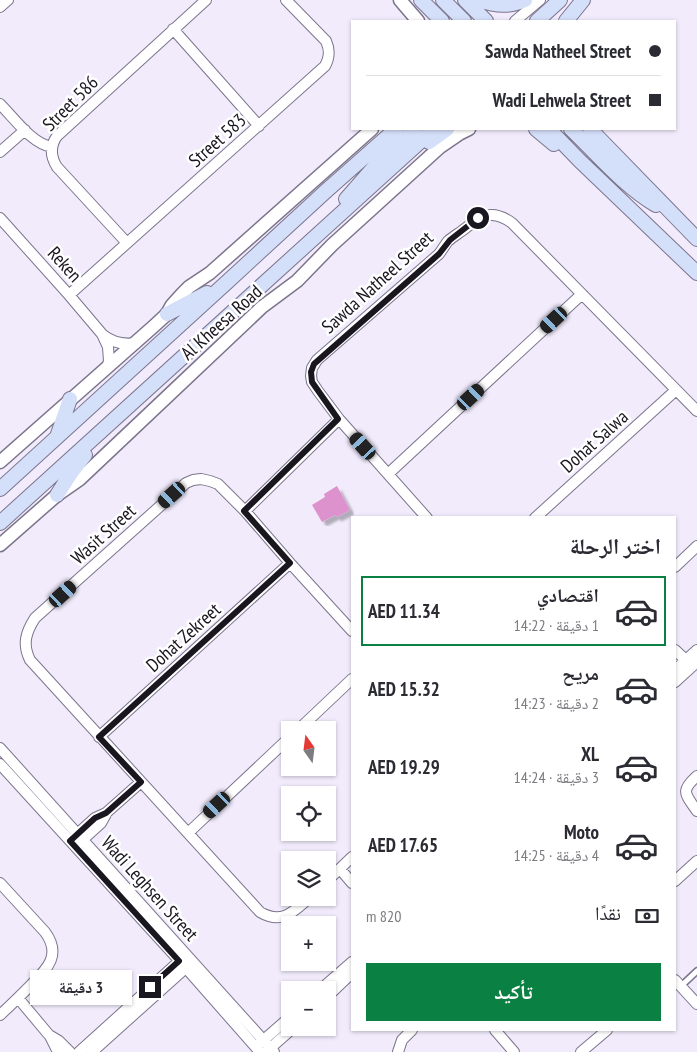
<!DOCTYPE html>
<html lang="ar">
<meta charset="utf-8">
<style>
:root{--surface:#fff;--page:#f7f7f7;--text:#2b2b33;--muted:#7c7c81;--line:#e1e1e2;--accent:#0b8043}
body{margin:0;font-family:"PT Sans Narrow","Noto Naskh Arabic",sans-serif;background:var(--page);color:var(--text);direction:rtl;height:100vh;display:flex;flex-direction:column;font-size:19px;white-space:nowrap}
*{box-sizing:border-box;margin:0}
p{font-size:16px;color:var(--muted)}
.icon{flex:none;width:28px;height:28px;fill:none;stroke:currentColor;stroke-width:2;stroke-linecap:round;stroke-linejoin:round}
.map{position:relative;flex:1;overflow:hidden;direction:ltr}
.details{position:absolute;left:351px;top:516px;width:325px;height:515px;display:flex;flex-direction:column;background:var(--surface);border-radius:0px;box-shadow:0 1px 4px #0004;direction:rtl}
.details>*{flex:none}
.hud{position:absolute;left:351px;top:20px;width:325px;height:110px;border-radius:0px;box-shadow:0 1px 4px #0004;direction:rtl;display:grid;align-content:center;height:110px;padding:0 15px;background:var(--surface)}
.needle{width:32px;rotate:346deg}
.tools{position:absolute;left:281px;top:721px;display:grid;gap:10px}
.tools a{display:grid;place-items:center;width:55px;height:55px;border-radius:0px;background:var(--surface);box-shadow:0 1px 4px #0004;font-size:25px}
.end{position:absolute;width:22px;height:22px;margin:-11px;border:6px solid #19161f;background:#fff;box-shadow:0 0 0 2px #fff}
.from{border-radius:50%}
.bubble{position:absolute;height:35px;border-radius:0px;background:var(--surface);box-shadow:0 1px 4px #0004;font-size:16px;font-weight:700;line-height:35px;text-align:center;direction:rtl}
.car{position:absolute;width:15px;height:30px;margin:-15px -8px;border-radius:6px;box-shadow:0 0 4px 1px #0007;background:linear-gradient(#222 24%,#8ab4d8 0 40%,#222 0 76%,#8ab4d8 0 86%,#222 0)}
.hud b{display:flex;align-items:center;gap:18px;height:48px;font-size:19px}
.hud b+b{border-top:1px solid var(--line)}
.hud i{width:12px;height:12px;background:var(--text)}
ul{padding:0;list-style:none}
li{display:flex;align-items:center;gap:15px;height:70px;margin:0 10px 8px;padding:0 5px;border:2px solid transparent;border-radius:0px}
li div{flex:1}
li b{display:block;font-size:19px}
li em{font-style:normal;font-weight:700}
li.on{border-color:var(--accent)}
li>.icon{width:45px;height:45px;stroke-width:1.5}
h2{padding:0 15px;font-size:22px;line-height:60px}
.pay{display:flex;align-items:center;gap:12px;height:55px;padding:0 15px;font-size:19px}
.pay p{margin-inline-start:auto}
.button{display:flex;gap:10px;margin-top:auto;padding:10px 15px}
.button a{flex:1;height:58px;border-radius:0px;background:var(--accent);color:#fff;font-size:20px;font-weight:700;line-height:58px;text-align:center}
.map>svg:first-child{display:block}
.building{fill:#de92cd;filter:url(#shadow)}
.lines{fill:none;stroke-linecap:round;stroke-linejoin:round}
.service-casing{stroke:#7c748c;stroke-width:8}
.minor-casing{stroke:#7c748c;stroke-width:12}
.tertiary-casing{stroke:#7c748c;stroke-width:15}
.secondary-casing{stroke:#7c748c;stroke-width:16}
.service{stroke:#fff;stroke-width:5}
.minor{stroke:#fff;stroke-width:10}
.tertiary{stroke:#fff;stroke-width:12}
.secondary{stroke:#d4dff9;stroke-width:14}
.route{stroke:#19161f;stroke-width:6}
.labels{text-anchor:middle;stroke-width:5;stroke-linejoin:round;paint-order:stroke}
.street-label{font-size:19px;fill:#19161f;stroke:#fff}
</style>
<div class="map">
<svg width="697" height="1052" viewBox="0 0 697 1052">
<defs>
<filter id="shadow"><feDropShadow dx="4.5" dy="4.5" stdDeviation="1" flood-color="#0004"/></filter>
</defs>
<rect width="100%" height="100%" fill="#f1ebfc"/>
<!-- building -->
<path class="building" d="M 337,486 L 350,510 L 337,517 L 335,515 L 322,522 L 312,505 L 325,497 L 324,494 Z"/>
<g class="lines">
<!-- service casing -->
<g class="service-casing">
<path id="service" d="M 681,986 L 697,971"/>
</g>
<!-- minor casing -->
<g class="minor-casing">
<path id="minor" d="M 0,7 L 8,0
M 515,21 L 540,0
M 173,29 L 259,126
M 0,104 C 14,118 32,144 52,147
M 0,152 L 25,130
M 0,218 L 69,295 L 102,334 L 108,347 L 109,361 L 107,368
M 127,243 L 57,167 C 50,156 50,146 57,136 L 206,0
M 69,295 L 325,66 C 330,57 330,50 326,41 L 286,0
M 103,335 C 113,343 123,345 136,343
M 388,474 L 582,294
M 245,511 L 339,419
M 427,518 L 339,419 L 318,391 L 312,382 L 311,376 L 312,368 L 317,360 L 439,254 C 442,250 445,245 448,241 C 454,236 461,232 467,227 C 483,214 494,210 512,223 L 697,411
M 535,518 L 676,390
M 675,567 L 697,546
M 675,650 L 690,664
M 675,670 L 697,650
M 675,682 L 697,662
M 298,730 L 352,679
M 99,737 L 290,563
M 0,748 L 274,1052
M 0,764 L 186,968 L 260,1052
M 697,776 C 680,791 685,794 697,811
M 188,833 L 290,737
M 73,838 L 95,818 L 106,813 L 141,782
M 79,843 L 101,823 L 106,814
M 340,869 L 352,883
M 328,880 L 352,857
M 675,881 L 697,861
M 0,883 L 45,932 C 62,955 47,969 31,985 C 21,995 11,1005 0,1015
M 309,898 C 293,912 282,925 260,912 L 30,660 C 22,644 26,632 35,618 L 186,483 L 193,480 L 201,479 L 210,481 L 218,484 L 245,511 L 290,563 L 352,631
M 675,980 L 697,1004
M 320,990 L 352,962
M 328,996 L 352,973
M 18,998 L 49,1035 L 59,1041 L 70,1052
M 495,1030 L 514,1052
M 50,1036 L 58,1052
M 259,1044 L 290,1017
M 267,1051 L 293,1028
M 79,1052 L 184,957
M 92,1052 L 190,964
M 398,1052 L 402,1040 L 412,1030
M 581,1052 L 607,1030"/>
</g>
<!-- tertiary casing -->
<g class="tertiary-casing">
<path id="tertiary" d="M 400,0 L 418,21
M 0,462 L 154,326 L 167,314 L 172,305 L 182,294 L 189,287 L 210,273 L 372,129
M 0,545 L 57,495 L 80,479 L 262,307 L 297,281 L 332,245 L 440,147 L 459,134 L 469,129"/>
</g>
<!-- secondary casing -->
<g class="secondary-casing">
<path id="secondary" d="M 421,0 L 442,21
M 443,0 L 464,21
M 465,0 L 486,21
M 480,0 C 495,6 510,7 525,0
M 537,21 L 560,0
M 566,21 L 583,0
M 536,129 L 554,144
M 549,129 L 580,161 L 697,273
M 571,129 C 598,155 624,186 656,205
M 590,129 L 697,239
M 429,142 L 447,129
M 346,199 L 375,166 L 415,129
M 167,314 L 207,293
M 58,434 L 70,399
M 0,489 L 226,283 L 326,191 L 396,129
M 57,495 L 71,473 L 85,455
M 0,523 L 434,129"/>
</g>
<!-- service -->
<use href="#service" class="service"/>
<!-- minor -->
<use href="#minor" class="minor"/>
<!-- tertiary -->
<use href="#tertiary" class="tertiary"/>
<!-- secondary -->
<use href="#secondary" class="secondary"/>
</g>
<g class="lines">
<!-- route -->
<path class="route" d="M 150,987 L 179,961 L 70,841 L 95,818 L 106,813 L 141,782 L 99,737 L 290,563 L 244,511 L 338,419 L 312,382 L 311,372 L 314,364 L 439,254 L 450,240 L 478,218"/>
</g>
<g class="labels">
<!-- street labels -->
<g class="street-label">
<text transform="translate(70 103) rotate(-45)" y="7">Street 586</text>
<text transform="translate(217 140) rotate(-42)" y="7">Street 583</text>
<text transform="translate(65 264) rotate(48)" y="7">Reken</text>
<text transform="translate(377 282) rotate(-42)" y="7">Sawda Natheel Street</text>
<text transform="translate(221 322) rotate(-42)" y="7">Al Kheesa Road</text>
<text transform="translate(594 441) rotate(-42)" y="7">Dohat Salwa</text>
<text transform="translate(103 534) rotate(-42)" y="7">Wasit Street</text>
<text transform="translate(183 637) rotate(-42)" y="7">Dohat Zekreet</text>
<text transform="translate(150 888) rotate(48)" y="7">Wadi Leghsen Street</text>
</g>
</g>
</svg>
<div class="tools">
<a><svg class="needle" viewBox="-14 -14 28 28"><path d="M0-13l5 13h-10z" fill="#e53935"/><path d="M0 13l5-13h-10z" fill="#7c7c81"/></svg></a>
<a><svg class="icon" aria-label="locate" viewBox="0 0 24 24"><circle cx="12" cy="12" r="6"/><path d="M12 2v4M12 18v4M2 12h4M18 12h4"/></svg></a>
<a><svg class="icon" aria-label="layers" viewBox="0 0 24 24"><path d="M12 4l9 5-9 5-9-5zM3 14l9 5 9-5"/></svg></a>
<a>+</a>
<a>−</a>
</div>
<i class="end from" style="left:478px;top:218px"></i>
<i class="end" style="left:150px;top:987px"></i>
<div class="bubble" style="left:30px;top:970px;width:102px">3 دقيقة</div>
<i class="car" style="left:554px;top:320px;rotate:227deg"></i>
<i class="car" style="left:471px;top:397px;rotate:47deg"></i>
<i class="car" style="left:363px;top:446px;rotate:318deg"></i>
<i class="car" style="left:172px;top:495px;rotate:228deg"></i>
<i class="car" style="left:63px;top:594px;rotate:48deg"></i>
<i class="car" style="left:217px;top:805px;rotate:227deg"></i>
<div class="hud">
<b><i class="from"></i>Sawda Natheel Street</b>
<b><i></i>Wadi Lehwela Street</b>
</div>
<section class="details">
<h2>اختر الرحلة</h2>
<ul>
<li class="on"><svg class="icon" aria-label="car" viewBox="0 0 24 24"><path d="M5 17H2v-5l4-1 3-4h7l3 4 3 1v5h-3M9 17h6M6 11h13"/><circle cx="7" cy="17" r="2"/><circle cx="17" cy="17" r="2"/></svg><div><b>اقتصادي</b><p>1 دقيقة · 14:22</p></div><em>AED 11.34</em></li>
<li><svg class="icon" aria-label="car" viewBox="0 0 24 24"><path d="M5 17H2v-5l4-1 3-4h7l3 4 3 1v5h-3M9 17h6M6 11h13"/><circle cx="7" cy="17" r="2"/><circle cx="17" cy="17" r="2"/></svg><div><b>مريح</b><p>2 دقيقة · 14:23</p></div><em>AED 15.32</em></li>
<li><svg class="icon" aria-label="car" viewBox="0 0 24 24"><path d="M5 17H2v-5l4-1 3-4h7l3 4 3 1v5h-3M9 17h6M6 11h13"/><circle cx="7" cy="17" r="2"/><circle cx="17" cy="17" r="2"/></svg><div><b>XL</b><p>3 دقيقة · 14:24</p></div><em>AED 19.29</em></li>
<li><svg class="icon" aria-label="car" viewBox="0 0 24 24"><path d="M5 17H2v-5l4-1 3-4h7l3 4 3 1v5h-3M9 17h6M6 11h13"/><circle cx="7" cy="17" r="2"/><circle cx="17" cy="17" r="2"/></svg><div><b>Moto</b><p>4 دقيقة · 14:25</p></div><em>AED 17.65</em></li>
</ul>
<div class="pay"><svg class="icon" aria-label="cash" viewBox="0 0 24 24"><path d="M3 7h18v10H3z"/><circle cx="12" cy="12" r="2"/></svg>نقدًا<p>820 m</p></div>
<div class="button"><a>تأكيد</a></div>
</section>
</div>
